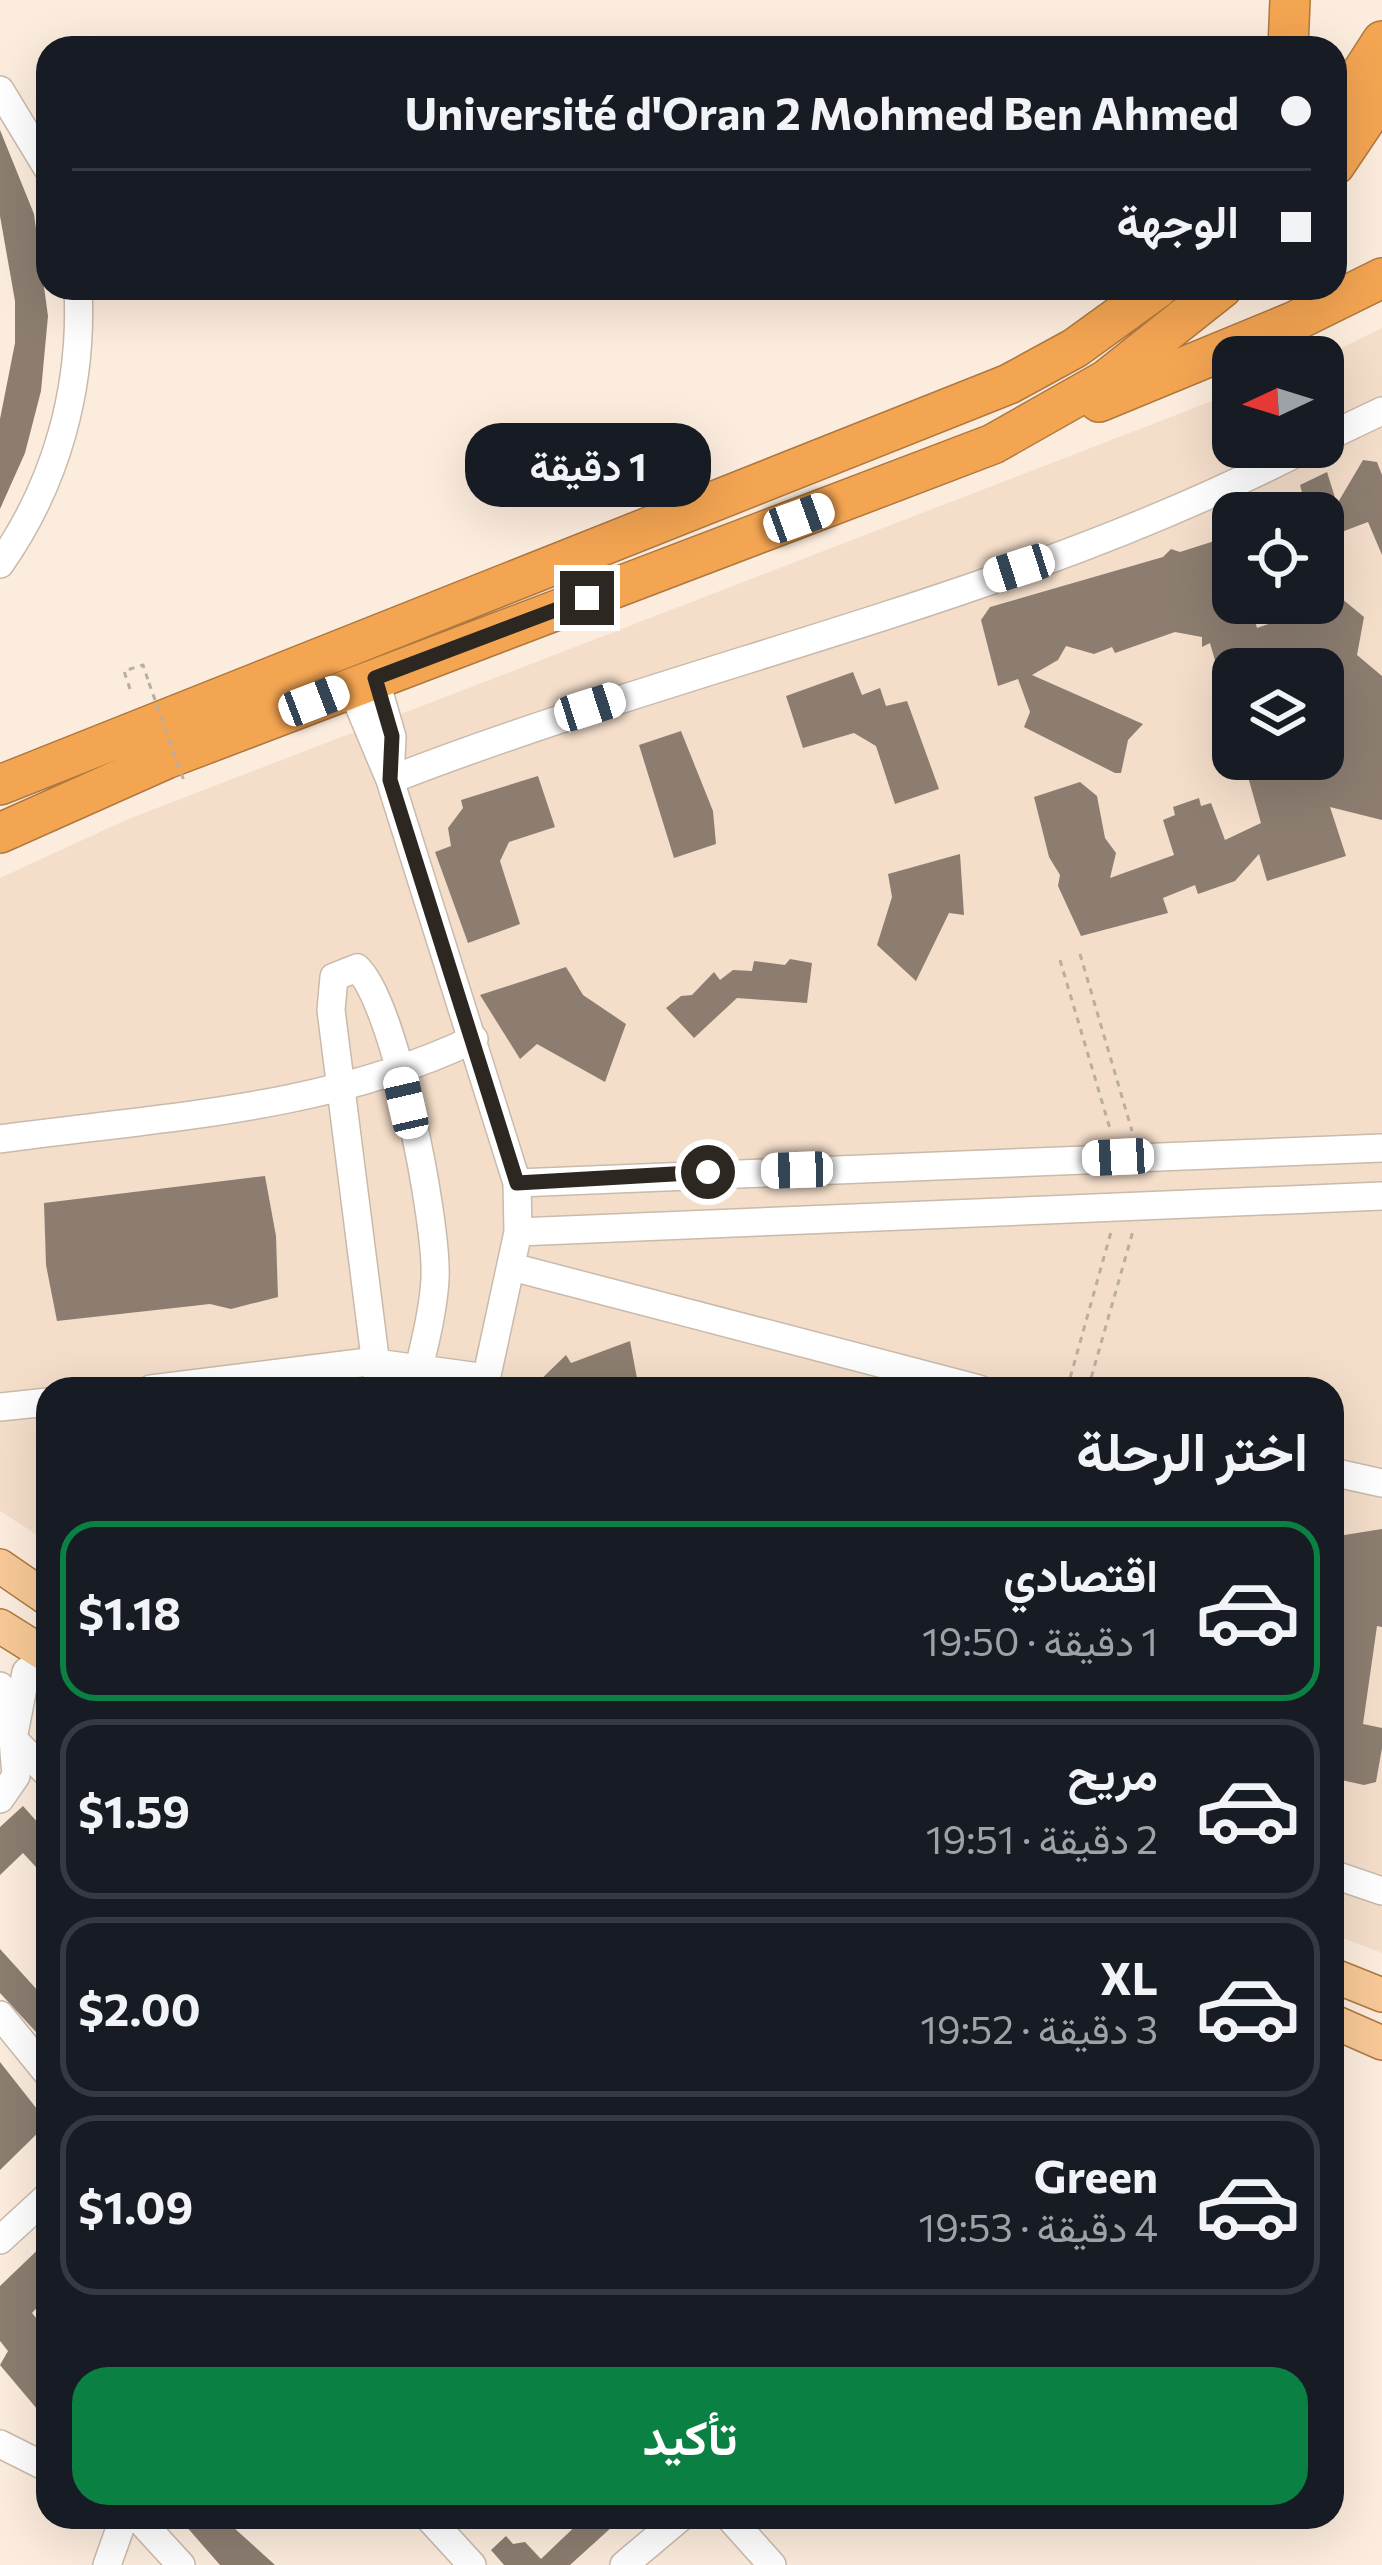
<!DOCTYPE html>
<html lang="ar">
<meta charset="utf-8">
<style>
:root{--surface:#171b24;--page:#20242c;--text:#f1f3f6;--muted:#9ea1a6;--line:#363941;--accent:#0b8043}
body{margin:0;font-family:Commissioner,Vazirmatn,sans-serif;background:var(--page);color:var(--text);direction:rtl;height:100vh;display:flex;flex-direction:column;font-size:45px;white-space:nowrap}
*{box-sizing:border-box;margin:0}
p{font-size:39px;color:var(--muted)}
.icon{flex:none;width:66px;height:66px;fill:none;stroke:currentColor;stroke-width:2;stroke-linecap:round;stroke-linejoin:round}
.map{position:relative;flex:1;overflow:hidden;direction:ltr}
.details{position:absolute;left:36px;top:1377px;width:1308px;height:1152px;display:flex;flex-direction:column;background:var(--surface);border-radius:36px;box-shadow:0 12px 48px #0002;direction:rtl}
.details>*{flex:none}
.banner{position:absolute;left:36px;top:36px;width:1311px;height:264px;border-radius:36px;box-shadow:0 12px 48px #0002;direction:rtl;display:grid;align-content:center;height:264px;padding:0 36px;background:var(--surface)}
.needle{width:78px;rotate:266deg}
.buttons{position:absolute;left:1212px;top:336px;display:grid;gap:24px}
.buttons a{display:grid;place-items:center;width:132px;height:132px;border-radius:24px;background:var(--surface);box-shadow:0 12px 48px #0002;font-size:60px}
.end{position:absolute;width:54px;height:54px;margin:-27px;border:15px solid #2d2721;background:#fff;box-shadow:0 0 0 6px #fff}
.from{border-radius:50%}
.bubble{position:absolute;height:84px;border-radius:36px;background:var(--surface);box-shadow:0 12px 48px #0002;font-size:39px;font-weight:700;line-height:84px;text-align:center;direction:rtl}
.car{position:absolute;width:36px;height:72px;margin:-36px -18px;border-radius:15px;box-shadow:0 0 9px 3px #0007;background:linear-gradient(#fff 24%,#345 0 40%,#fff 0 76%,#345 0 86%,#fff 0)}
.banner b{display:flex;align-items:center;gap:42px;height:114px;font-size:45px}
.banner b+b{border-top:3px solid var(--line)}
.banner i{width:30px;height:30px;background:var(--text)}
ul{padding:0;list-style:none}
li{display:flex;align-items:center;gap:36px;height:180px;margin:0 24px 18px;padding:0 12px;border:6px solid var(--line);border-radius:36px}
li div{flex:1}
li b{display:block;font-size:45px}
li em{font-style:normal;font-weight:700}
li.selected{border-color:var(--accent)}
li>.icon{width:108px;height:108px;stroke-width:1.5}
h2{padding:0 36px;font-size:54px;line-height:144px}
.button{display:flex;gap:24px;margin-top:auto;padding:24px 36px}
.button a{flex:1;height:138px;border-radius:36px;background:var(--accent);color:#fff;font-size:48px;font-weight:700;line-height:138px;text-align:center}
.map>svg:first-child{display:block}
.built{fill:#f4deca;fill-rule:evenodd}
.building{fill:#8c7d70}
.lines{fill:none;stroke-linecap:round;stroke-linejoin:round}
.minor-casing{stroke:#c9baab;stroke-width:30}
.major-casing{stroke:#ae7941;stroke-width:36}
.highway-casing{stroke:#ae7941;stroke-width:42}
.path{stroke:#baaea1;stroke-width:3;stroke-dasharray:6 6;stroke-linecap:butt}
.minor{stroke:#fff;stroke-width:27}
.major{stroke:#f8c997;stroke-width:33}
.highway{stroke:#f4a552;stroke-width:39}
.path-bridge{stroke:#baaea1;stroke-width:3;stroke-dasharray:6 6;stroke-linecap:butt}
.route{stroke:#2d2721;stroke-width:15}
</style>
<div class="map">
<svg width="1382" height="2565" viewBox="0 0 1382 2565">
<rect width="100%" height="100%" fill="#fcecdd"/>
<!-- built -->
<path class="built" d="M 1382,328 L 1382,1953 L 1332,1934 L 1332,1389 L 48,1389 L 48,1542 L 0,1511 L 0,878 L 126,820 L 1233,393 L 1233,447 L 1323,447 L 1323,357 ZM 1233,513 L 1323,513 L 1323,603 L 1233,603 ZM 1233,669 L 1323,669 L 1323,759 L 1233,759 Z"/>
<!-- building -->
<path class="building" d="M 0,130 L 34,214 L 48,316 L 41,391 L 25,453 L 0,509 L 0,419 L 15,343 L 15,301 L 0,216 Z
M 1363,460 L 1377,462 L 1382,475 L 1382,555 L 1368,522 L 1323,539 L 1323,513 L 1261,513 L 1303,496 L 1300,485 L 1327,472 L 1337,504 Z
M 1233,535 L 1233,603 L 1249,603 L 1257,628 L 1306,611 L 1303,603 L 1323,603 L 1323,583 L 1364,617 L 1357,655 L 1382,676 L 1382,820 L 1330,807 L 1346,856 L 1267,881 L 1259,854 L 1235,881 L 1198,894 L 1195,885 L 1163,898 L 1168,913 L 1081,936 L 1058,886 L 1060,875 L 1049,857 L 1034,797 L 1080,782 L 1097,796 L 1105,838 L 1116,853 L 1110,878 L 1174,855 L 1163,820 L 1175,815 L 1173,807 L 1199,798 L 1201,806 L 1211,803 L 1225,840 L 1261,823 L 1243,759 L 1260,759 L 1263,765 L 1281,759 L 1343,759 L 1323,698 L 1323,669 L 1313,669 L 1311,662 L 1290,669 L 1233,669 L 1233,706 L 1228,706 L 1210,643 L 1202,647 L 1202,637 L 1175,632 L 1115,653 L 1112,647 L 1094,654 L 1066,646 L 1058,660 L 1032,675 L 1143,724 L 1128,740 L 1121,773 L 1115,773 L 1024,727 L 1030,712 L 1018,679 L 998,686 L 981,620 L 990,607 L 1163,557 L 1171,549 L 1180,552 Z
M 853,672 L 862,695 L 880,688 L 886,706 L 907,701 L 939,789 L 895,804 L 876,746 L 854,733 L 803,748 L 786,696 Z
M 681,731 L 713,811 L 716,844 L 674,858 L 639,745 Z
M 538,776 L 555,827 L 509,842 L 500,861 L 520,924 L 468,943 L 435,852 L 451,846 L 448,828 L 463,808 L 461,800 Z
M 960,854 L 964,915 L 949,913 L 916,981 L 877,945 L 892,897 L 888,874 Z
M 790,959 L 812,963 L 807,1003 L 737,998 L 694,1038 L 666,1008 L 681,996 L 692,995 L 714,972 L 720,980 L 733,970 L 752,971 L 754,961 L 785,965 Z
M 566,967 L 583,995 L 626,1024 L 605,1082 L 537,1044 L 520,1059 L 480,995 Z
M 265,1176 L 276,1236 L 278,1297 L 231,1309 L 210,1304 L 57,1321 L 46,1265 L 44,1203 Z
M 630,1341 L 639,1389 L 531,1389 L 566,1355 L 571,1363 Z
M 1382,1529 L 1382,1627 L 1377,1626 L 1363,1724 L 1382,1728 L 1382,1748 L 1376,1782 L 1364,1785 L 1332,1778 L 1332,1537 Z
M 23,1806 L 48,1834 L 48,1880 L 23,1853 L 0,1875 L 0,1827 Z
M 0,1949 L 48,2002 L 48,2045 L 0,1993 Z
M 0,2062 L 48,2123 L 0,2170 Z
M 48,2240 L 48,2296 L 32,2313 L 48,2332 L 42,2347 L 48,2355 L 48,2422 L 0,2365 L 8,2351 L 0,2341 L 0,2286 Z
M 178,2517 L 222,2517 L 275,2565 L 220,2565 Z
M 585,2517 L 623,2517 L 570,2565 L 504,2565 L 491,2550 L 506,2536 L 513,2544 L 525,2542 L 541,2559 Z"/>
<g class="lines">
<!-- minor casing -->
<g class="minor-casing">
<path id="minor" d="M 0,90 L 48,169
M 1323,439 L 1382,411
M 0,564 C 57,483 83,387 78,288
M 375,678 L 392,737 L 390,780
M 351,687 L 390,780 L 517,1183 L 518,1232 L 484,1389
M 390,780 C 693,662 1019,598 1308,447
M 0,1139 C 160,1117 327,1110 474,1039
M 517,1183 L 1382,1148
M 518,1232 L 1382,1196
M 512,1267 L 979,1389
M 151,1389 L 368,1362 L 487,1378
M 379,1389 L 331,1010 L 334,977 L 357,968 C 395,1003 438,1223 435,1279 C 433,1315 422,1354 414,1389
M 0,1407 L 48,1402
M 1332,1472 L 1382,1483
M 0,1686 L 13,1739 L 26,1672 L 45,1655
M 13,1739 L 48,1774
M 0,1799 L 16,1776 L 13,1739
M 1332,1874 L 1382,1891
M 0,2015 L 48,2074
M 0,2240 L 48,2196
M 0,2444 L 48,2468
M 137,2517 L 181,2565
M 428,2517 L 472,2565
M 729,2517 L 772,2565
M 107,2565 L 124,2517
M 624,2565 L 681,2517"/>
</g>
<!-- major casing -->
<g class="major-casing">
<path id="major" d="M 0,1566 L 48,1599
M 0,1626 L 48,1656
M 1332,1975 L 1382,1995
M 1332,2021 L 1382,2043"/>
</g>
<!-- highway casing -->
<g class="highway-casing">
<path id="highway" d="M 1288,48 L 1290,0
M 1335,114 L 1382,41
M 1335,165 L 1382,95
M 1099,402 L 1293,322 L 1382,278
M 0,785 L 1009,384 L 1075,348 L 1158,288
M 0,833 L 166,759 L 993,444 L 1106,380 L 1222,288"/>
</g>
<!-- path -->
<path class="path" d="M 130,689 L 124,671 L 143,665 L 149,683
M 1080,954 L 1132,1131
M 1060,960 L 1111,1132
M 1067,1389 L 1111,1232
M 1088,1389 L 1133,1231"/>
<!-- minor -->
<use href="#minor" class="minor"/>
<!-- major -->
<use href="#major" class="major"/>
<!-- highway -->
<use href="#highway" class="highway"/>
<!-- path-bridge -->
<path class="path-bridge" d="M 149,683 L 184,781"/>
</g>
<g class="lines">
<!-- route -->
<path class="route" d="M 587,598 L 375,678 L 392,736 L 390,780 L 517,1183 L 708,1172"/>
</g>
</svg>
<div class="buttons">
<a><svg class="needle" viewBox="-14 -14 28 28"><path d="M0-13l5 13h-10z" fill="#e53935"/><path d="M0 13l5-13h-10z" fill="#9ea1a6"/></svg></a>
<a><svg class="icon" aria-label="locate" viewBox="0 0 24 24"><circle cx="12" cy="12" r="6"/><path d="M12 2v4M12 18v4M2 12h4M18 12h4"/></svg></a>
<a><svg class="icon" aria-label="layers" viewBox="0 0 24 24"><path d="M12 4l9 5-9 5-9-5zM3 14l9 5 9-5"/></svg></a>
</div>
<i class="end from" style="left:708px;top:1172px"></i>
<i class="end" style="left:587px;top:598px"></i>
<div class="bubble" style="left:465px;top:423px;width:246px">1 دقيقة</div>
<i class="car" style="left:799px;top:518px;rotate:70deg"></i>
<i class="car" style="left:1019px;top:568px;rotate:252deg"></i>
<i class="car" style="left:314px;top:701px;rotate:69deg"></i>
<i class="car" style="left:590px;top:707px;rotate:72deg"></i>
<i class="car" style="left:406px;top:1103px;rotate:347deg"></i>
<i class="car" style="left:1118px;top:1157px;rotate:267deg"></i>
<i class="car" style="left:797px;top:1170px;rotate:268deg"></i>
<div class="banner">
<b><i class="from"></i>Université d'Oran 2 Mohmed Ben Ahmed</b>
<b><i></i>الوجهة</b>
</div>
<section class="details">
<h2>اختر الرحلة</h2>
<ul>
<li class="selected"><svg class="icon" aria-label="car" viewBox="0 0 24 24"><path d="M5 17H2v-5l4-1 3-4h7l3 4 3 1v5h-3M9 17h6M6 11h13"/><circle cx="7" cy="17" r="2"/><circle cx="17" cy="17" r="2"/></svg><div><b>اقتصادي</b><p>1 دقيقة · 19:50</p></div><em>$1.18</em></li>
<li><svg class="icon" aria-label="car" viewBox="0 0 24 24"><path d="M5 17H2v-5l4-1 3-4h7l3 4 3 1v5h-3M9 17h6M6 11h13"/><circle cx="7" cy="17" r="2"/><circle cx="17" cy="17" r="2"/></svg><div><b>مريح</b><p>2 دقيقة · 19:51</p></div><em>$1.59</em></li>
<li><svg class="icon" aria-label="car" viewBox="0 0 24 24"><path d="M5 17H2v-5l4-1 3-4h7l3 4 3 1v5h-3M9 17h6M6 11h13"/><circle cx="7" cy="17" r="2"/><circle cx="17" cy="17" r="2"/></svg><div><b>XL</b><p>3 دقيقة · 19:52</p></div><em>$2.00</em></li>
<li><svg class="icon" aria-label="car" viewBox="0 0 24 24"><path d="M5 17H2v-5l4-1 3-4h7l3 4 3 1v5h-3M9 17h6M6 11h13"/><circle cx="7" cy="17" r="2"/><circle cx="17" cy="17" r="2"/></svg><div><b>Green</b><p>4 دقيقة · 19:53</p></div><em>$1.09</em></li>
</ul>
<div class="button"><a>تأكيد</a></div>
</section>
</div>
